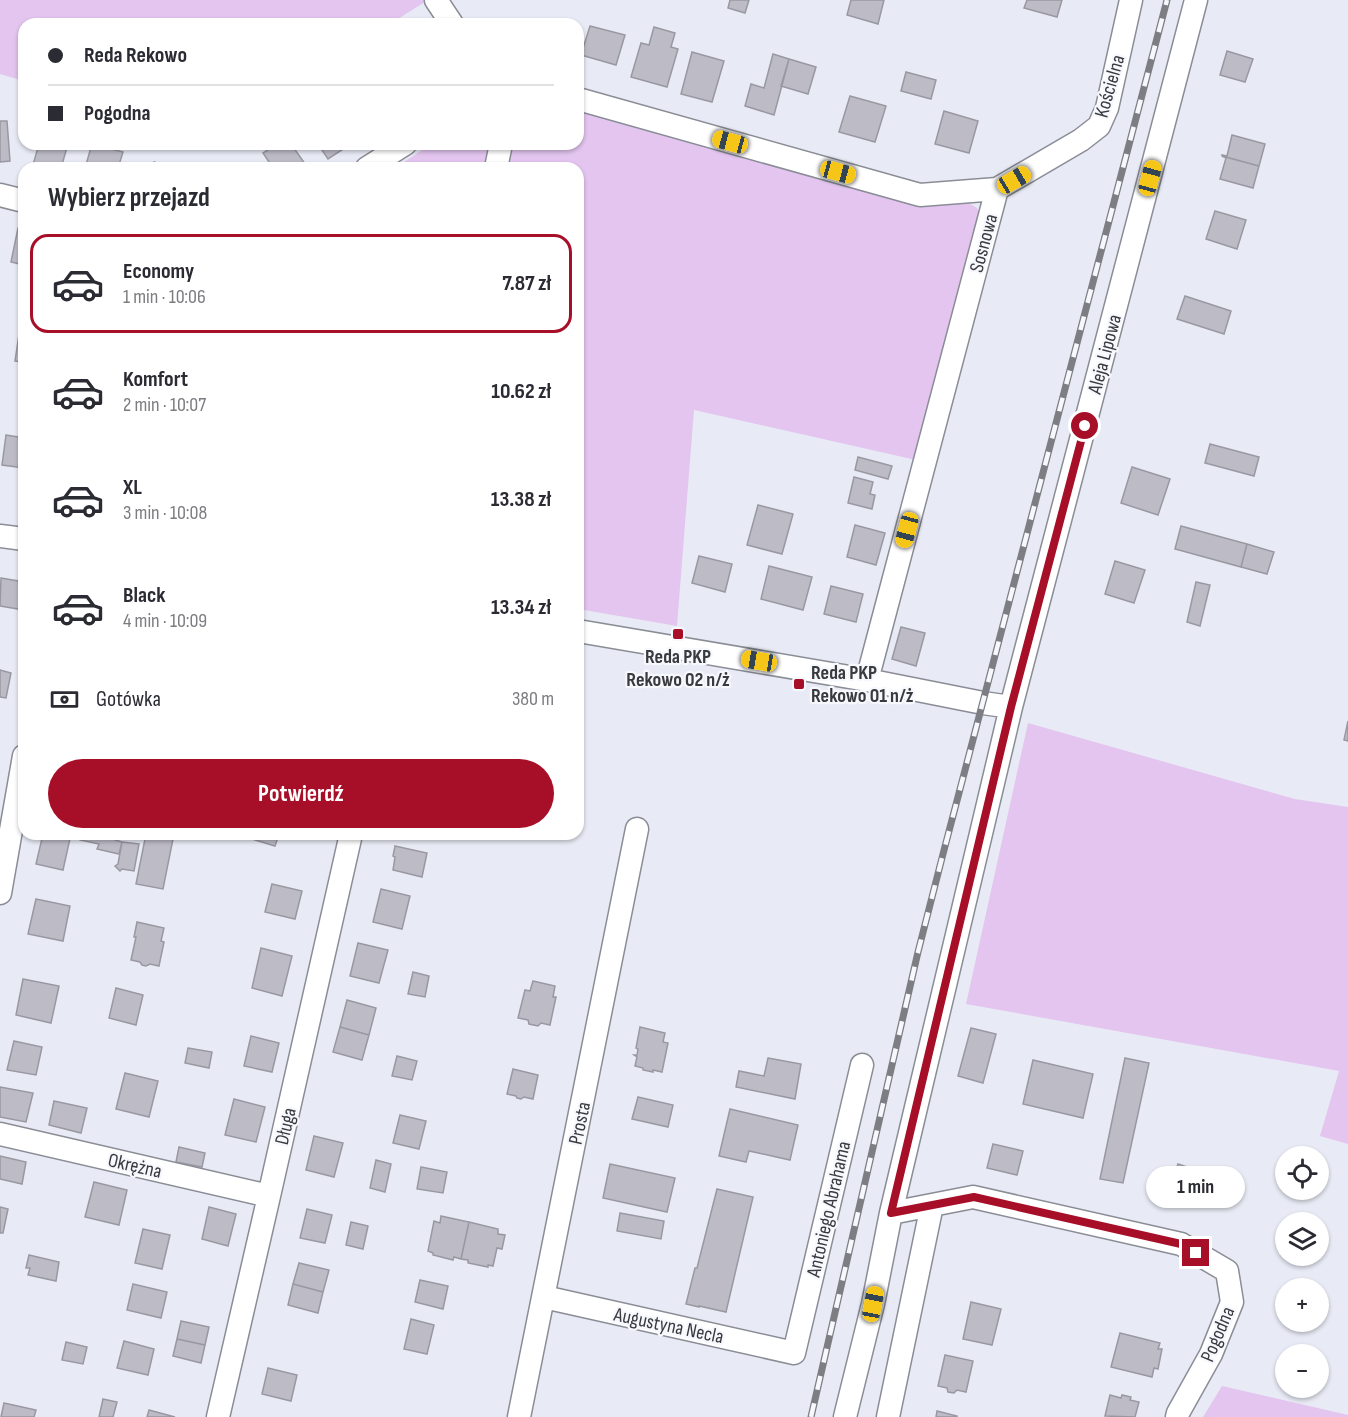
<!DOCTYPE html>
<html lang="pl">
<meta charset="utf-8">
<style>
:root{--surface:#fff;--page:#f7f7f7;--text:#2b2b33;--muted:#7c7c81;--line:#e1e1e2;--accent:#a70f28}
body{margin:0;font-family:"Sofia Sans Condensed",sans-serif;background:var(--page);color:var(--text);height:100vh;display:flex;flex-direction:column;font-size:22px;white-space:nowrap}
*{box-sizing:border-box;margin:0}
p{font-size:20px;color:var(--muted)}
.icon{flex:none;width:33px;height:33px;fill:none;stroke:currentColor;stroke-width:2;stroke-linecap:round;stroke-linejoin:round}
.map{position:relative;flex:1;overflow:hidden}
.side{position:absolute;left:18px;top:162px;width:566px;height:678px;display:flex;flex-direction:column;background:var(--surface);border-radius:18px;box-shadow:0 2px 4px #0004}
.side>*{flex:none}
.banner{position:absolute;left:18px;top:18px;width:566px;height:132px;border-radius:18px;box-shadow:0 2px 4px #0004;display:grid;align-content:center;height:132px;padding:0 30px;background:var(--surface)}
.fabs{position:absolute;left:1275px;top:1146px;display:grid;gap:12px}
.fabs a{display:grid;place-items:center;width:54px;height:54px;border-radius:50%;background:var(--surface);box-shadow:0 2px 4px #0004;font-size:30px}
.end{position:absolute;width:27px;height:27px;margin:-14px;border:8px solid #a70f28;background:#fff;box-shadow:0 0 0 3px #fff}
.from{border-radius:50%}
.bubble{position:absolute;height:42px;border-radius:21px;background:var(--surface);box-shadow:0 2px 4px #0004;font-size:20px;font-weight:700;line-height:42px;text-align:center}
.car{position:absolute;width:18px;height:36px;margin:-18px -9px;border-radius:8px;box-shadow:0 0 4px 2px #0007;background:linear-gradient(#f5c518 24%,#345 0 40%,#f5c518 0 76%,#345 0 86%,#f5c518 0)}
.banner b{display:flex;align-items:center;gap:21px;height:57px;font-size:22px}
.banner b+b{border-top:2px solid var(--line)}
.banner i{width:15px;height:15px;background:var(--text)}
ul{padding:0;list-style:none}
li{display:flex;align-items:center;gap:18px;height:99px;margin:0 12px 9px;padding:0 18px;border:3px solid transparent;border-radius:18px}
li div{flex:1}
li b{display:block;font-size:22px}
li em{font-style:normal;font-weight:700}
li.current{border-color:var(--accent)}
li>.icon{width:54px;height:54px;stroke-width:1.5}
h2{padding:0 30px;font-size:27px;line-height:72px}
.pay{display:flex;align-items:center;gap:15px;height:66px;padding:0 30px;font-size:22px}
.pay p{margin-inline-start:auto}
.button{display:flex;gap:12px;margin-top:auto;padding:12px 30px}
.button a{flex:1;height:69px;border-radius:36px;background:var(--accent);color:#fff;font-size:24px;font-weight:700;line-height:69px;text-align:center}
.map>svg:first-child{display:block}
.green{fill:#e3c5ef}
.building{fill:#bdbbc6;stroke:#9998a2;stroke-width:1.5}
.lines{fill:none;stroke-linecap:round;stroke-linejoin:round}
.minor-casing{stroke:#8a8d96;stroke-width:25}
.minor{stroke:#fff;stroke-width:22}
.rail-casing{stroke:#7c7e84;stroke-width:7}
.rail{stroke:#f6f8fe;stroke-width:4.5;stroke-dasharray:14;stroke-linecap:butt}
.route{stroke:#a70f28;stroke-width:8}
.poi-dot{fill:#a70f28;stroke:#f6f8fe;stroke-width:2}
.labels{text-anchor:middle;stroke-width:4.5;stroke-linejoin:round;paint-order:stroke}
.street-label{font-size:20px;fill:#393a3e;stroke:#f6f8fe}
.poi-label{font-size:20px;font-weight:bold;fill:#393a3e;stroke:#f6f8fe}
</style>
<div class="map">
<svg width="1348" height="1417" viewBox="0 0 1348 1417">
<rect width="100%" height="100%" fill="#e8ebf5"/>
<!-- green -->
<path class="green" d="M 0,0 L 428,0 L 390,24 L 24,24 L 24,81 L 0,74 Z
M 578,109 L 960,198 L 977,208 L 984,222 L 916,460 L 694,410 L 677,626 L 578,609 L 578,168 L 507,168 L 513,144 L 578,144 Z
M 431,144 L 489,144 L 484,168 L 395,168 Z
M 1028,723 L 1295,799 L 1348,807 L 1348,1144 L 1320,1136 L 1339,1071 L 966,1004 Z
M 1222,1386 L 1348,1415 L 1348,1417 L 1203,1417 Z"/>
<!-- building -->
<path class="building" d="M 730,0 L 749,0 L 745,13 L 728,8 Z
M 851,0 L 884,0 L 878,24 L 847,15 Z
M 1027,0 L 1062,0 L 1057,17 L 1024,8 Z
M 590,26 L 625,35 L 616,65 L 581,55 Z
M 654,27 L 675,33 L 671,47 L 678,49 L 667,87 L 631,77 L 641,43 L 649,45 Z
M 1227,51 L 1253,59 L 1245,82 L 1220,75 Z
M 692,52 L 724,61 L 712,102 L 681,94 Z
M 773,54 L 789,59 L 774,115 L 745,106 L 751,84 L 764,88 Z
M 789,59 L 816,67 L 808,94 L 781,86 Z
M 906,72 L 936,80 L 931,99 L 901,91 Z
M 850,96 L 886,106 L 875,142 L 839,132 Z
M 944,111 L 978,121 L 969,153 L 935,144 Z
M 0,121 L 7,121 L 10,161 L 0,162 Z
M 1232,135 L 1265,144 L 1259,166 L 1222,156 L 1222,155 L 1227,156 Z
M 39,144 L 68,144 L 61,168 L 32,168 Z
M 92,144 L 123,152 L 118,168 L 85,168 Z
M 277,144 L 291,144 L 308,168 L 273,168 L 263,153 Z
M 318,144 L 351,144 L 328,159 Z
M 1222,156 L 1259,166 L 1253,188 L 1220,179 L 1226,158 Z
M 154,162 L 174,168 L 152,168 Z
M 1215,211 L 1246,220 L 1237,249 L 1206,239 Z
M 18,228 L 24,229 L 24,265 L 11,262 Z
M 1185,296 L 1231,311 L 1224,334 L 1177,319 Z
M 20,328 L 24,329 L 24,362 L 15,361 Z
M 6,435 L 24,438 L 24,468 L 2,465 Z
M 1210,444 L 1259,457 L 1254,476 L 1205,463 Z
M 858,457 L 892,466 L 888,479 L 855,470 Z
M 1132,467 L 1170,479 L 1158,515 L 1121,503 Z
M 854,477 L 873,482 L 870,494 L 875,495 L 872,509 L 848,503 Z
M 758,505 L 793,514 L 782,554 L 747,545 Z
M 855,525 L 885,533 L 876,565 L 847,557 Z
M 1181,526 L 1247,544 L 1241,567 L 1175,549 Z
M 1247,544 L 1274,552 L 1267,574 L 1241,567 Z
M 699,556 L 732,564 L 725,592 L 692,583 Z
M 1115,561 L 1145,570 L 1134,603 L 1105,594 Z
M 769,566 L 812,577 L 803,610 L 761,599 Z
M 1,578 L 24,582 L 24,610 L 0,606 Z
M 1196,582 L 1210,585 L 1200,626 L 1187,622 Z
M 831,586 L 863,594 L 856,622 L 824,614 Z
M 901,627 L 925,633 L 916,666 L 892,659 Z
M 0,670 L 11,673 L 6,698 L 0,697 Z
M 1348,721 L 1348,741 L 1344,740 Z
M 43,834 L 71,834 L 63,870 L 36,864 Z
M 81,834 L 102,834 L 116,837 L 115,840 L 122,842 L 119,854 L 97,849 L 99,844 L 80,840 Z
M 146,834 L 174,834 L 163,889 L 136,884 Z
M 253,834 L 279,834 L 275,846 L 252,839 Z
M 122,842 L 139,844 L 134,871 L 122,869 L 120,871 L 115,866 L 118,864 Z
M 395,846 L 427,853 L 422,877 L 393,870 L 395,857 L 393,856 Z
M 272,884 L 302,891 L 295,919 L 265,912 Z
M 381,889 L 410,896 L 402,929 L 373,922 Z
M 36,899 L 70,906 L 63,941 L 28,934 Z
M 137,922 L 164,928 L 161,941 L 164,942 L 159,966 L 150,964 L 146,966 L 142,965 L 140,962 L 131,960 L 136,937 L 134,937 Z
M 358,943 L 388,950 L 379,983 L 350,976 Z
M 261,948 L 292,956 L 282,996 L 252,988 Z
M 413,972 L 429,976 L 425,997 L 408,994 Z
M 23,979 L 59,986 L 51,1023 L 16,1015 Z
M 533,981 L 555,986 L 553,997 L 556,997 L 550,1025 L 541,1023 L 538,1026 L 529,1024 L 528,1020 L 518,1018 L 525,990 L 530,991 Z
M 116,988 L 143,995 L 136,1025 L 109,1018 Z
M 347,1000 L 376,1008 L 369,1035 L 340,1027 Z
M 340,1027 L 369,1035 L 362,1060 L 333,1052 Z
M 640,1027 L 665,1033 L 663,1042 L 668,1043 L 662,1072 L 653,1070 L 653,1072 L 643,1070 L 643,1068 L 635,1066 L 637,1057 L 634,1055 L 637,1055 L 638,1049 L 636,1048 Z
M 971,1028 L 996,1034 L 983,1083 L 958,1076 Z
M 251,1036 L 279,1043 L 272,1072 L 244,1066 Z
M 14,1041 L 42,1047 L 36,1075 L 7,1070 Z
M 188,1048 L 212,1052 L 209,1068 L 185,1063 Z
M 397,1056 L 417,1061 L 412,1080 L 392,1076 Z
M 768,1058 L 801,1064 L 795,1099 L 736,1087 L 739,1071 L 764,1076 Z
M 1125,1058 L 1149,1063 L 1123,1183 L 1100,1179 Z
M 1033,1060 L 1093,1074 L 1083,1118 L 1023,1104 Z
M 513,1069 L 538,1075 L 533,1099 L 524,1097 L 521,1099 L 517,1098 L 516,1096 L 507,1094 Z
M 125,1073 L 158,1081 L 149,1117 L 116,1109 Z
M 0,1087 L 33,1093 L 26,1122 L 0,1117 Z
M 638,1097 L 673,1105 L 668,1127 L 632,1119 Z
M 234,1099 L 265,1107 L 256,1142 L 225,1135 Z
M 54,1101 L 87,1108 L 81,1133 L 49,1125 Z
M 730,1109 L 798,1125 L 790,1160 L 749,1151 L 746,1162 L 719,1156 Z
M 400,1115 L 426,1121 L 419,1149 L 393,1143 Z
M 314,1136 L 343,1143 L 334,1177 L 306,1170 Z
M 993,1144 L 1023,1151 L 1017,1175 L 987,1168 Z
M 179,1147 L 205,1153 L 202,1167 L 176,1162 Z
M 0,1156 L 26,1162 L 22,1184 L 0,1179 Z
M 376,1160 L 391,1164 L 385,1192 L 370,1188 Z
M 610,1164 L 675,1178 L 667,1212 L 603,1198 Z
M 1178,1164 L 1193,1169 L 1185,1192 L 1170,1187 Z
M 421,1167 L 447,1172 L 443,1193 L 417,1189 Z
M 94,1182 L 127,1190 L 119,1225 L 85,1217 Z
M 717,1189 L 753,1197 L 726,1312 L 699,1306 L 699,1307 L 686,1304 L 695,1268 L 697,1268 Z
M 0,1207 L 8,1209 L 3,1233 L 0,1233 Z
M 209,1207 L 236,1214 L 228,1246 L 202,1239 Z
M 307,1209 L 332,1215 L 325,1243 L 300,1238 Z
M 620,1213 L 664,1221 L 661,1239 L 617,1231 Z
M 441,1216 L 469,1222 L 461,1259 L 454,1257 L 453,1260 L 433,1255 L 433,1253 L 428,1251 L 434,1221 L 440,1223 Z
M 351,1222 L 368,1226 L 363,1249 L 346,1245 Z
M 469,1222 L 498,1229 L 498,1234 L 505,1235 L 502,1249 L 497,1248 L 493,1266 L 488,1265 L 488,1267 L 468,1263 L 468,1260 L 461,1259 Z
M 143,1229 L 170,1235 L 162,1269 L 135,1263 Z
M 29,1255 L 59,1262 L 56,1281 L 28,1275 L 30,1268 L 26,1268 Z
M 299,1263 L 329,1270 L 323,1292 L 293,1284 Z
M 420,1280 L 448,1286 L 443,1309 L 415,1302 Z
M 133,1284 L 167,1292 L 161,1318 L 127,1310 Z
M 293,1284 L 323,1292 L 318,1313 L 288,1305 Z
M 971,1302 L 1001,1309 L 992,1345 L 963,1339 Z
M 411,1319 L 434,1325 L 427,1354 L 404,1349 Z
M 181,1321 L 209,1327 L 205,1345 L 177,1339 Z
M 1120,1333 L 1160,1343 L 1158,1349 L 1162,1349 L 1158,1369 L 1154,1368 L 1152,1377 L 1111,1367 Z
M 177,1339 L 205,1345 L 201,1363 L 173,1356 Z
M 124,1341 L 154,1349 L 148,1375 L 117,1368 Z
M 66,1342 L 87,1347 L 83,1364 L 62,1360 Z
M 945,1355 L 973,1361 L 966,1392 L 957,1390 L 954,1393 L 948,1392 L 947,1388 L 938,1386 Z
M 268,1368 L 297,1375 L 291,1401 L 262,1394 Z
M 1110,1395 L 1121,1398 L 1122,1395 L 1131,1397 L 1130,1400 L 1139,1402 L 1135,1417 L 1105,1416 Z
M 103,1399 L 117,1402 L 113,1417 L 99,1417 Z
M 4,1403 L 36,1410 L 34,1417 L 1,1417 Z
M 149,1410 L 175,1417 L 147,1417 Z
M 937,1411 L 957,1416 L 957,1417 L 936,1417 Z"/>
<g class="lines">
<!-- minor casing -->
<g class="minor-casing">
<path id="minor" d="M 436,0 L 452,24
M 578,99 L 920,195 L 997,189 L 1081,140 L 1099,126 L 1107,108 L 1131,0
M 367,168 L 405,144
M 496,168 L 501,144
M 0,195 L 24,201
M 0,536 L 24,539
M 578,631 L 867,680 L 983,703 L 1011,707
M 867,680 L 997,189
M 0,893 L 24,756
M 0,1134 L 269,1196
M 891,1213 L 973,1197 L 1181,1244 L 1227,1271 L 1232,1302 L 1211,1354 L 1178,1413 L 1177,1417
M 544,1297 L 794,1353 L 862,1065
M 218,1417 L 269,1196 L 351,834
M 519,1417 L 637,829
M 845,1417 L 873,1304 L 891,1213 L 1011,707 L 1196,0
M 888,1417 L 932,1205"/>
</g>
<!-- minor -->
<use href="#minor" class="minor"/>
<!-- rail casing -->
<g class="rail-casing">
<path id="rail" d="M 811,1417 L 918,952 L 943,854 L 1167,0"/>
</g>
<!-- rail -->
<use href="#rail" class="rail"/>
</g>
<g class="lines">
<!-- route -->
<path class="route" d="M 1085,426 L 1011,707 L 891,1213 L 974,1197 L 1181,1244 L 1196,1253"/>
</g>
<!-- markers -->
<g class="poi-dot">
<rect x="672" y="628" width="12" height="12" rx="3"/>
<rect x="793" y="678" width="12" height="12" rx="3"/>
</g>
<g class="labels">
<!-- street labels -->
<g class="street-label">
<text transform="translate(1109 86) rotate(-74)" y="7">Kościelna</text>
<text transform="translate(983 243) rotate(-75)" y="7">Sosnowa</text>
<text transform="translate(1104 354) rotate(-75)" y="7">Aleja Lipowa</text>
<text transform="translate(579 1123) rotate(-78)" y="7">Prosta</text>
<text transform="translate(285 1126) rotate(-77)" y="7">Długa</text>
<text transform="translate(135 1165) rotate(13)" y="7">Okrężna</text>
<text transform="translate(828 1209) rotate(-77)" y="7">Antoniego Abrahama</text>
<text transform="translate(669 1325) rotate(12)" y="7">Augustyna Necla</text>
<text transform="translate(1217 1334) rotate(-67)" y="7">Pogodna</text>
</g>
<!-- poi labels -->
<g class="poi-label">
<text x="678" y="663">Reda PKP<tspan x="678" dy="23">Rekowo 02 n/ż</tspan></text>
<text x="811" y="679" text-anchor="start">Reda PKP<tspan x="811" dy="23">Rekowo 01 n/ż</tspan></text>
</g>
</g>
</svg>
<div class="fabs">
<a><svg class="icon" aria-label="locate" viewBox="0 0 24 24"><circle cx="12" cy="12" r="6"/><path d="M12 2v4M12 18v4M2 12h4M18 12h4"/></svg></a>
<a><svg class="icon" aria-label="layers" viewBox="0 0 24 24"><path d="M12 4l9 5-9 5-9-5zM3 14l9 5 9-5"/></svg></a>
<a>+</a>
<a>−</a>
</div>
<i class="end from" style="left:1085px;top:426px"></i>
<i class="end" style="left:1196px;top:1253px"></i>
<div class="bubble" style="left:1146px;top:1166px;width:99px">1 min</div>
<i class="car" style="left:730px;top:142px;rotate:285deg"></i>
<i class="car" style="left:838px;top:172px;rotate:105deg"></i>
<i class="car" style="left:1150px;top:178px;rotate:15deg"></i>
<i class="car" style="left:1014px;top:180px;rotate:60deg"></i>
<i class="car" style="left:907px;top:530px;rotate:195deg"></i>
<i class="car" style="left:759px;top:661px;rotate:280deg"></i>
<i class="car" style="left:873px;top:1304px;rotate:11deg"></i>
<div class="banner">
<b><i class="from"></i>Reda Rekowo</b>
<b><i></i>Pogodna</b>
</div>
<section class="side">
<h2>Wybierz przejazd</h2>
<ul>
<li class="current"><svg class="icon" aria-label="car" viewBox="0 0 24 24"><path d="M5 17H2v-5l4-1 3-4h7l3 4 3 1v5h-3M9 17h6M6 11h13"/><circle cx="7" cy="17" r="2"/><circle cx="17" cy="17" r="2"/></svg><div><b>Economy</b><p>1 min · 10:06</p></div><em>7.87 zł</em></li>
<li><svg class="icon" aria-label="car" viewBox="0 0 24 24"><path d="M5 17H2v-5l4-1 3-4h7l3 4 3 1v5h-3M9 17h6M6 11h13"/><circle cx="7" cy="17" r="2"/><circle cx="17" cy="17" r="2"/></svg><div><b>Komfort</b><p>2 min · 10:07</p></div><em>10.62 zł</em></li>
<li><svg class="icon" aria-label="car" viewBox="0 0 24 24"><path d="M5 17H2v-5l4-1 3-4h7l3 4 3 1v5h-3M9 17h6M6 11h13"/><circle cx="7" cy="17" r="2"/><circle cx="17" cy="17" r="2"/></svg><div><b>XL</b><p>3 min · 10:08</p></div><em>13.38 zł</em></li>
<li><svg class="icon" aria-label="car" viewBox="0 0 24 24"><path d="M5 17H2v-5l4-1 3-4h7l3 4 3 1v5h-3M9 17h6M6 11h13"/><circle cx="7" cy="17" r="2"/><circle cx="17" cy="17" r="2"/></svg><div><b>Black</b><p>4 min · 10:09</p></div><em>13.34 zł</em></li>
</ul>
<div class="pay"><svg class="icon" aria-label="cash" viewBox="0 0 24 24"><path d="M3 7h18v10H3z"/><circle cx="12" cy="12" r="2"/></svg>Gotówka<p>380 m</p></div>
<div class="button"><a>Potwierdź</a></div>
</section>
</div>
